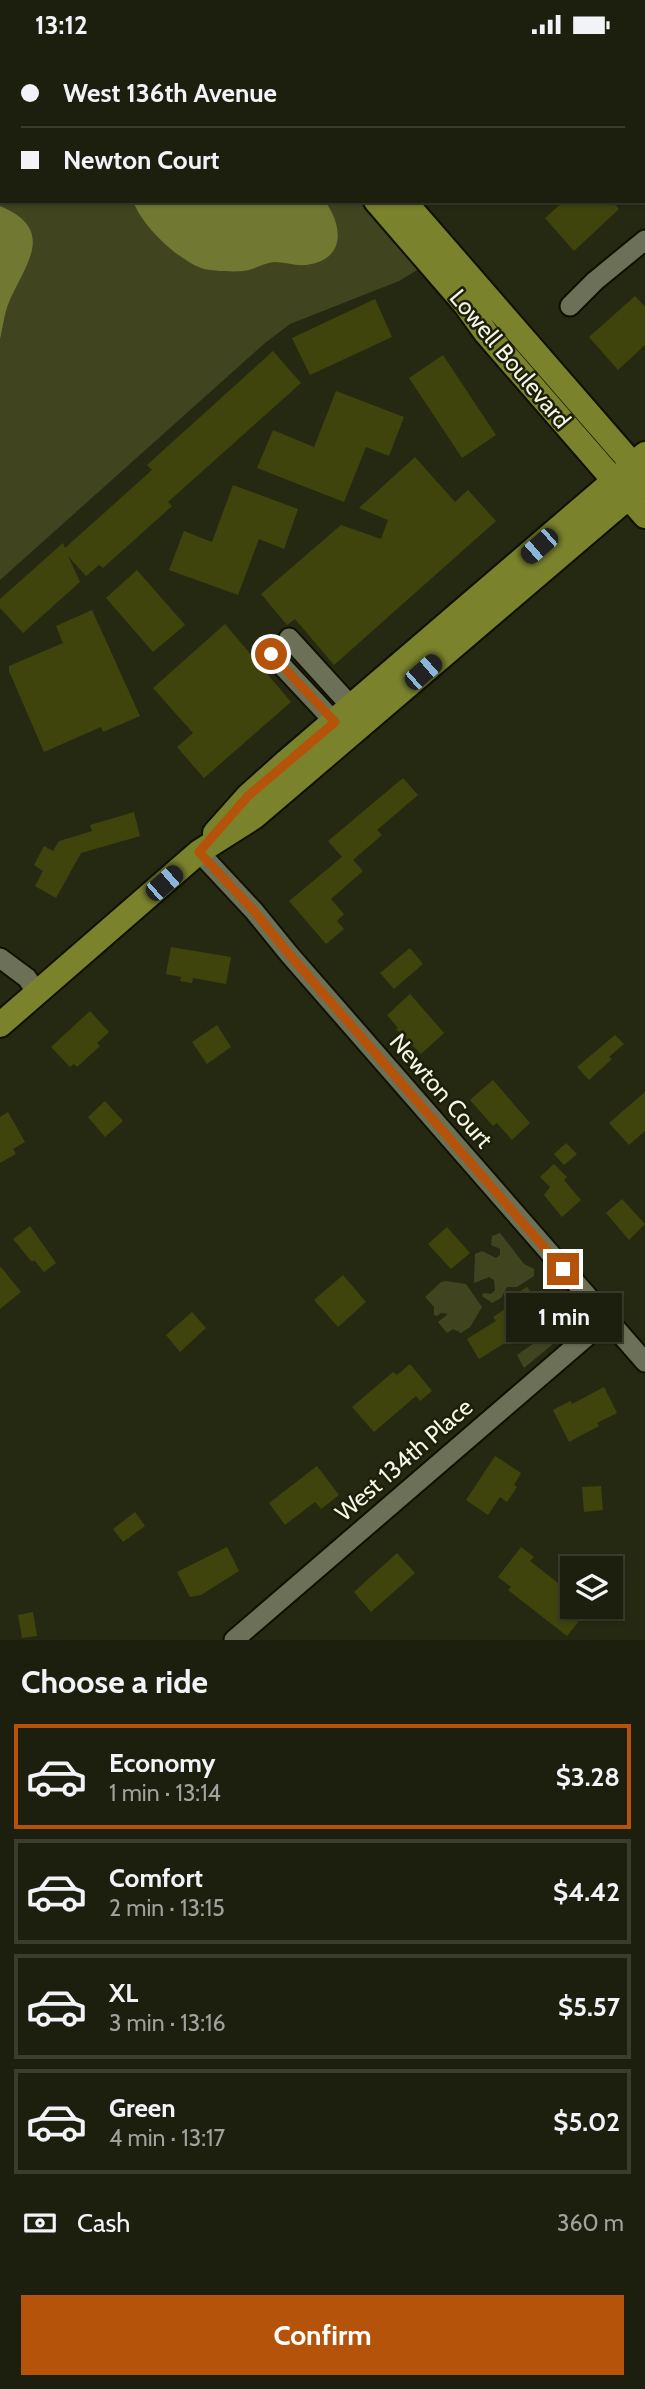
<!DOCTYPE html>
<meta charset="utf-8">
<style>
:root{--surface:#1c1f0e;--page:#252717;--text:#f1f3f6;--muted:#a0a29e;--line:#3a3d2e;--accent:#b45309}
body{margin:0;font-family:Cabin,sans-serif;background:var(--page);color:var(--text);height:100vh;display:flex;flex-direction:column;font-size:26px;white-space:nowrap}
*{box-sizing:border-box;margin:0}
p{font-size:23px;color:var(--muted)}
.icon{flex:none;width:38px;height:38px;fill:none;stroke:currentColor;stroke-width:2;stroke-linecap:round;stroke-linejoin:round}
.map{position:relative;height:1591px;overflow:hidden}
.panel{display:flex;flex-direction:column;background:var(--surface);flex:1}
.panel>*{flex:none}
.banner{position:absolute;left:0px;top:0px;width:646px;height:154px;box-shadow:0 2px 5px #0004,0 0 0 2px var(--line);display:grid;align-content:center;height:154px;padding:0 21px;background:var(--surface)}
.fabs{position:absolute;left:560px;top:1507px;display:grid;gap:14px}
.fabs a{display:grid;place-items:center;width:63px;height:63px;border-radius:0px;background:var(--surface);box-shadow:0 2px 5px #0004,0 0 0 2px var(--line);font-size:35px}
.end{position:absolute;width:32px;height:32px;margin:-16px;border:9px solid #b45309;background:#fff;box-shadow:0 0 0 4px #fff}
.from{border-radius:50%}
.bubble{position:absolute;height:49px;border-radius:0px;background:var(--surface);box-shadow:0 2px 5px #0004,0 0 0 2px var(--line);font-size:23px;font-weight:700;line-height:49px;text-align:center}
.car{position:absolute;width:21px;height:42px;margin:-21px -10px;border-radius:9px;box-shadow:0 0 5px 2px #0007;background:linear-gradient(#222 24%,#8ab4d8 0 40%,#222 0 76%,#8ab4d8 0 86%,#222 0)}
.banner b{display:flex;align-items:center;gap:24px;height:66px;font-size:26px}
.banner b+b{border-top:2px solid var(--line)}
.banner i{width:18px;height:18px;background:var(--text)}
ul{padding:0;list-style:none}
li{display:flex;align-items:center;gap:21px;height:105px;margin:0 14px 10px;padding:0 7px;border:4px solid var(--line);border-radius:0px}
li div{flex:1}
li b{display:block;font-size:26px}
li em{font-style:normal;font-weight:700}
li.current{border-color:var(--accent)}
li>.icon{width:63px;height:63px;stroke-width:1.5}
h2{padding:0 21px;font-size:32px;line-height:84px}
.pay{display:flex;align-items:center;gap:18px;height:77px;padding:0 21px;font-size:26px}
.pay p{margin-inline-start:auto}
.cta{display:flex;gap:14px;margin-top:auto;padding:14px 21px}
.cta a{flex:1;height:80px;border-radius:0px;background:var(--accent);color:#fff;font-size:28px;font-weight:700;line-height:80px;text-align:center}
.status{display:flex;justify-content:space-between;align-items:center;height:49px;padding:0 35px;background:var(--surface);direction:ltr}
.status svg{height:19px;fill:currentColor}
.map>svg:first-child{display:block}
.green{fill:#404520}
.water{fill:#707832}
.building{fill:#3f440d}
.lines{fill:none;stroke-linecap:round;stroke-linejoin:round}
.minor-casing{stroke:#0f1100;stroke-width:23}
.major-casing{stroke:#0f1100;stroke-width:28}
.minor{stroke:#6c7056;stroke-width:19}
.major{stroke:#7a822c;stroke-width:24}
.route{stroke:#b45309;stroke-width:9}
.labels{text-anchor:middle;stroke-width:5;stroke-linejoin:round;paint-order:stroke}
.street-label{font-size:24px;fill:#f4f6e8;stroke:#1d1f09}
</style>
<div class="status"><b>13:12</b><svg viewBox="0 0 49 12"><path d="M0 12V9h3v3zM5 12V6h3v6zM10 12V3h3v9zM15 12V0h3v12zM26 1h20v11H26zM47 4h2v5h-2z"/></svg></div>
<div class="map">
<svg width="645" height="1591" viewBox="0 0 645 1591">
<rect width="100%" height="100%" fill="#262912"/>
<!-- green -->
<path class="green" d="M 0,0 L 234,2 L 2,2 L 2,152 L 365,152 L 422,218 L 399,232 L 290,275 L 265,294 L 0,531 Z
M 500,1184 L 524,1215 L 534,1220 L 534,1227 L 517,1238 L 507,1238 L 501,1249 L 492,1254 L 482,1247 L 483,1244 L 491,1245 L 495,1241 L 494,1231 L 489,1228 L 474,1234 L 475,1205 L 482,1202 L 496,1209 L 500,1206 L 500,1200 L 491,1196 L 492,1187 Z
M 446,1232 L 466,1235 L 482,1258 L 470,1278 L 461,1284 L 453,1280 L 447,1284 L 438,1273 L 448,1265 L 441,1264 L 437,1267 L 434,1266 L 434,1258 L 425,1248 L 441,1233 Z
M 544,1287 L 560,1289 L 524,1319 L 517,1306 Z"/>
<!-- water -->
<path class="water" d="M 133,152 L 325,152 C 344,179 345,211 306,216 C 295,217 285,213 274,213 C 263,214 254,221 243,222 C 235,223 208,222 201,219 C 176,209 142,177 133,152 Z
M 0,157 C 57,181 26,214 9,253 C 4,265 3,278 0,290 Z"/>
<!-- building -->
<path class="building" d="M 564,152 L 612,152 L 619,160 L 574,202 L 545,169 Z
M 635,247 L 645,258 L 645,296 L 618,321 L 589,288 Z
M 375,250 L 392,288 L 310,326 L 292,289 Z
M 273,302 L 301,334 L 168,453 L 172,457 L 103,519 L 99,516 L 86,527 L 68,507 L 80,533 L 23,584 L 0,559 L 0,550 L 63,494 L 65,499 L 152,421 L 147,416 Z
M 443,306 L 496,386 L 462,409 L 409,329 Z
M 336,342 L 404,368 L 389,407 L 366,398 L 344,453 L 257,419 L 273,381 L 314,398 Z
M 415,408 L 455,453 L 468,441 L 496,472 L 334,616 L 295,570 L 287,576 L 261,545 L 341,476 L 381,490 L 388,471 L 359,459 Z
M 233,436 L 298,460 L 284,500 L 259,490 L 238,546 L 169,521 L 184,482 L 212,493 Z
M 137,521 L 185,576 L 153,603 L 106,549 Z
M 92,561 L 140,667 L 103,683 L 101,678 L 44,703 L 9,622 L 9,617 L 63,594 L 56,577 Z
M 225,575 L 291,653 L 204,729 L 177,698 L 193,684 L 153,639 Z
M 403,729 L 418,746 L 377,781 L 382,786 L 353,811 L 363,822 L 331,850 L 344,865 L 337,872 L 344,880 L 326,895 L 289,852 L 342,808 L 328,792 Z
M 134,763 L 140,787 L 81,804 L 56,849 L 35,837 L 43,822 L 34,816 L 44,797 L 53,802 L 59,792 L 92,782 L 90,776 Z
M 171,898 L 231,908 L 226,935 L 193,929 L 192,934 L 180,932 L 181,928 L 166,925 Z
M 410,899 L 423,915 L 394,940 L 380,924 Z
M 410,945 L 444,984 L 421,1005 L 396,980 L 398,979 L 387,966 Z
M 90,962 L 109,983 L 97,994 L 100,997 L 77,1018 L 74,1015 L 70,1018 L 51,998 Z
M 217,976 L 231,998 L 207,1015 L 192,993 Z
M 615,986 L 624,995 L 609,1008 L 612,1010 L 589,1031 L 577,1018 Z
M 493,1031 L 530,1074 L 512,1091 L 497,1074 L 493,1077 L 470,1051 Z
M 645,1043 L 645,1082 L 629,1096 L 609,1074 Z
M 105,1052 L 123,1072 L 105,1088 L 88,1068 Z
M 8,1063 L 25,1093 L 13,1100 L 16,1105 L 0,1114 L 0,1068 Z
M 566,1094 L 577,1105 L 564,1116 L 554,1105 Z
M 554,1115 L 567,1128 L 564,1131 L 581,1151 L 562,1168 L 544,1146 L 550,1138 L 540,1128 Z
M 622,1150 L 645,1175 L 629,1191 L 606,1164 Z
M 30,1177 L 56,1214 L 44,1223 L 34,1211 L 32,1213 L 13,1190 Z
M 447,1178 L 470,1204 L 451,1220 L 428,1195 Z
M 0,1217 L 21,1243 L 0,1260 Z
M 343,1226 L 366,1253 L 338,1278 L 314,1251 Z
M 527,1238 L 548,1269 L 513,1293 L 511,1290 L 479,1310 L 467,1290 L 496,1272 L 493,1268 L 516,1253 L 512,1247 Z
M 192,1263 L 206,1279 L 180,1303 L 166,1286 Z
M 410,1315 L 432,1342 L 420,1352 L 416,1347 L 374,1383 L 352,1358 L 393,1323 L 397,1326 Z
M 604,1338 L 617,1364 L 597,1374 L 599,1377 L 569,1393 L 553,1361 L 570,1352 L 572,1355 Z
M 495,1407 L 521,1424 L 514,1436 L 517,1438 L 507,1453 L 500,1448 L 488,1466 L 466,1451 Z
M 317,1417 L 339,1446 L 321,1460 L 315,1453 L 285,1476 L 269,1454 Z
M 601,1437 L 603,1461 L 584,1463 L 582,1438 Z
M 135,1463 L 145,1477 L 123,1493 L 113,1480 Z
M 227,1498 L 239,1522 L 201,1546 L 190,1548 L 177,1523 Z
M 521,1498 L 534,1508 L 530,1512 L 572,1545 L 572,1558 L 590,1558 L 567,1587 L 508,1541 L 511,1538 L 498,1528 Z
M 397,1504 L 415,1524 L 371,1563 L 354,1543 Z
M 33,1563 L 37,1587 L 22,1589 L 18,1566 Z"/>
<g class="lines">
<!-- minor casing -->
<g class="minor-casing">
<path id="minor" d="M 497,0 L 501,2
M 644,43 L 645,43
M 570,257 L 595,232 L 645,191
M 289,589 L 360,667
M 271,605 L 342,681
M 199,803 L 254,862 L 289,905 L 645,1313
M 0,909 L 27,929 L 37,944
M 234,1591 L 607,1270"/>
</g>
<!-- major casing -->
<g class="major-casing">
<path id="major" d="M 244,0 L 246,2
M 271,0 L 273,2
M 376,152 L 465,255 L 486,284 L 645,467
M 404,152 L 642,426
M 215,784 L 248,747 L 287,712 L 645,405
M 0,976 L 199,803 L 254,768 L 645,434"/>
</g>
<!-- minor -->
<use href="#minor" class="minor"/>
<!-- major -->
<use href="#major" class="major"/>
</g>
<g class="lines">
<!-- route -->
<path class="route" d="M 271,605 L 335,673 L 248,747 L 199,803 L 254,862 L 289,905 L 563,1220"/>
</g>
<g class="labels">
<!-- street labels -->
<g class="street-label">
<text transform="translate(510 310) rotate(50)" y="8">Lowell Boulevard</text>
<text transform="translate(441 1042) rotate(49)" y="8">Newton Court</text>
<text transform="translate(404 1411) rotate(-41)" y="8">West 134th Place</text>
</g>
</g>
</svg>
<div class="fabs">
<a><svg class="icon" aria-label="layers" viewBox="0 0 24 24"><path d="M12 4l9 5-9 5-9-5zM3 14l9 5 9-5"/></svg></a>
</div>
<i class="end from" style="left:271px;top:605px"></i>
<i class="end" style="left:563px;top:1220px"></i>
<div class="bubble" style="left:506px;top:1244px;width:116px">1 min</div>
<i class="car" style="left:539px;top:497px;rotate:229deg"></i>
<i class="car" style="left:423px;top:623px;rotate:49deg"></i>
<i class="car" style="left:164px;top:834px;rotate:49deg"></i>
<div class="banner">
<b><i class="from"></i>West 136th Avenue</b>
<b><i></i>Newton Court</b>
</div>
</div>
<section class="panel">
<h2>Choose a ride</h2>
<ul>
<li class="current"><svg class="icon" aria-label="car" viewBox="0 0 24 24"><path d="M5 17H2v-5l4-1 3-4h7l3 4 3 1v5h-3M9 17h6M6 11h13"/><circle cx="7" cy="17" r="2"/><circle cx="17" cy="17" r="2"/></svg><div><b>Economy</b><p>1 min · 13:14</p></div><em>$3.28</em></li>
<li><svg class="icon" aria-label="car" viewBox="0 0 24 24"><path d="M5 17H2v-5l4-1 3-4h7l3 4 3 1v5h-3M9 17h6M6 11h13"/><circle cx="7" cy="17" r="2"/><circle cx="17" cy="17" r="2"/></svg><div><b>Comfort</b><p>2 min · 13:15</p></div><em>$4.42</em></li>
<li><svg class="icon" aria-label="car" viewBox="0 0 24 24"><path d="M5 17H2v-5l4-1 3-4h7l3 4 3 1v5h-3M9 17h6M6 11h13"/><circle cx="7" cy="17" r="2"/><circle cx="17" cy="17" r="2"/></svg><div><b>XL</b><p>3 min · 13:16</p></div><em>$5.57</em></li>
<li><svg class="icon" aria-label="car" viewBox="0 0 24 24"><path d="M5 17H2v-5l4-1 3-4h7l3 4 3 1v5h-3M9 17h6M6 11h13"/><circle cx="7" cy="17" r="2"/><circle cx="17" cy="17" r="2"/></svg><div><b>Green</b><p>4 min · 13:17</p></div><em>$5.02</em></li>
</ul>
<div class="pay"><svg class="icon" aria-label="cash" viewBox="0 0 24 24"><path d="M3 7h18v10H3z"/><circle cx="12" cy="12" r="2"/></svg>Cash<p>360 m</p></div>
<div class="cta"><a>Confirm</a></div>
</section>
